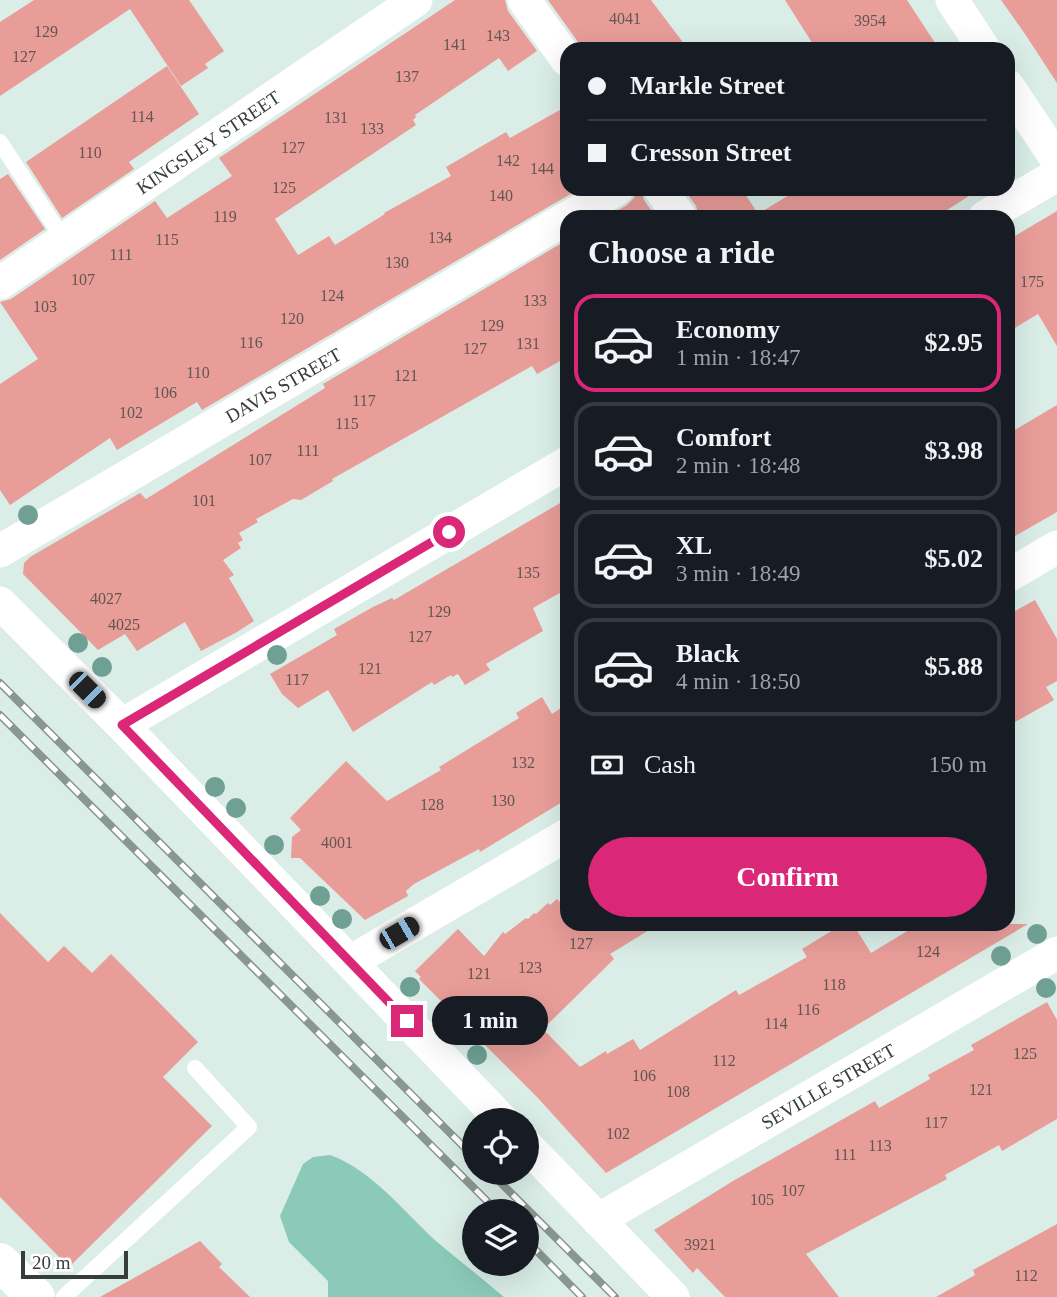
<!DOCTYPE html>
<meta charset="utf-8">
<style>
:root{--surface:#171b24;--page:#20242c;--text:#f1f3f6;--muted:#9ea1a6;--line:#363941;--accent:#db2777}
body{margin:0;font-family:Georgia,serif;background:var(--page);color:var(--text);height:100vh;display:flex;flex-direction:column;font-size:26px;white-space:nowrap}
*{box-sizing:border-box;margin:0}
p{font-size:23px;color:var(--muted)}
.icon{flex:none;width:38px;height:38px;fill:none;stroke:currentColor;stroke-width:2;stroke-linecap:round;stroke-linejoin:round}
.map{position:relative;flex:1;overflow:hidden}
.panel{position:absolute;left:560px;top:210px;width:455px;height:721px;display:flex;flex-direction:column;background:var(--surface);border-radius:21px;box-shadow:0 7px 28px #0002}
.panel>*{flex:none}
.guide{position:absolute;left:560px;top:42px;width:455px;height:154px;border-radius:21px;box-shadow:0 7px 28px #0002;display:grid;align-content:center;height:154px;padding:0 28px;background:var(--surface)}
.controls{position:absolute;left:462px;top:1108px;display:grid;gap:14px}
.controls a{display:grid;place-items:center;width:77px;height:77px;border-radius:50%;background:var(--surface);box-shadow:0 7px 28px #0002;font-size:35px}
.scale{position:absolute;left:21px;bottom:18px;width:107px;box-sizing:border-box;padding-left:7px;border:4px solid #363d3b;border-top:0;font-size:19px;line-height:24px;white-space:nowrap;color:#363d3b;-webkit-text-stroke:5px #fff;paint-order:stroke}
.end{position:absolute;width:32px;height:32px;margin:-16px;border:9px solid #db2777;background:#fff;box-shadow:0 0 0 4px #fff}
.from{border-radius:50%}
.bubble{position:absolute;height:49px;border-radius:24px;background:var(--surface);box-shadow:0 7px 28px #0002;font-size:23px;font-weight:700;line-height:49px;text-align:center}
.car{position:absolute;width:21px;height:42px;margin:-21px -10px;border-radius:9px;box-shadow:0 0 5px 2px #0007;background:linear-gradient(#222 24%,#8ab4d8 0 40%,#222 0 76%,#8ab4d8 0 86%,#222 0)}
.guide b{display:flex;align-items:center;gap:24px;height:66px;font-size:26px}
.guide b+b{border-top:2px solid var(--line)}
.guide i{width:18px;height:18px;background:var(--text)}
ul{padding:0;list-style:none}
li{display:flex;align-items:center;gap:21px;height:98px;margin:0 14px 10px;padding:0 14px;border:4px solid var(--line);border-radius:21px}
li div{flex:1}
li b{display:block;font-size:26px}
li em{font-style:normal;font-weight:700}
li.on{border-color:var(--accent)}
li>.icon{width:63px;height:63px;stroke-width:1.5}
h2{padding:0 28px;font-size:32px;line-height:84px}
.pay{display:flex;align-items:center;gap:18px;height:77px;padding:0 28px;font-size:26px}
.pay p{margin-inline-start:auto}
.cta{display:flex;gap:14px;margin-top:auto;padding:14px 28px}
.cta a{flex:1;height:80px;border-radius:42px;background:var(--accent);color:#fff;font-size:28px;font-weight:700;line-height:80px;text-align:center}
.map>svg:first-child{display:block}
.green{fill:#8bcab8}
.building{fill:#e89d99}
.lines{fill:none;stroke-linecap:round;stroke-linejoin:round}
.lane{stroke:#fff;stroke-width:16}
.street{stroke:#fff;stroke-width:33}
.secondary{stroke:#fff;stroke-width:38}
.rail-casing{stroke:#899692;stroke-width:8}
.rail{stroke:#fff;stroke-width:5;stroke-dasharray:16;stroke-linecap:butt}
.tree{fill:#709f94}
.route{stroke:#db2777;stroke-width:9}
.labels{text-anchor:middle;stroke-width:5;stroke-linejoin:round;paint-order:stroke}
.number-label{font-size:16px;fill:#625552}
.street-label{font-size:19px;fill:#363d3b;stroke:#fff}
</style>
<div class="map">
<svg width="1057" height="1297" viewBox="0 0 1057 1297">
<rect width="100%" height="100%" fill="#daede7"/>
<!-- green -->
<path class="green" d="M 330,1155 C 372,1170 404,1212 436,1241 C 458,1260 482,1278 504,1297 L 328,1297 L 328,1281 L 289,1242 L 280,1216 L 303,1164 L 313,1157 Z"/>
<!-- building -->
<path class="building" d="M 34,0 L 189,0 L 224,51 L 205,64 L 208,68 L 181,86 L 130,9 L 0,96 L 0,22 Z
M 455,0 L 505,0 L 508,11 L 537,51 L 508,71 L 499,58 L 415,115 L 416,117 L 413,120 L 416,125 L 275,219 L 298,255 L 329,236 L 335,245 L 385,214 L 384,213 L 451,176 L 446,167 L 506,132 L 510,138 L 567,106 L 567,189 L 579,189 L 207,407 L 202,410 L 197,402 L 117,450 L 110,438 L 10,505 L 0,490 L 0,384 L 38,359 L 0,302 L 11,299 L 155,201 L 167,218 L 232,176 L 219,158 Z
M 548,0 L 651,0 L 688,49 L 583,49 Z
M 785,0 L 907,0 L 939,49 L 816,49 Z
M 1001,0 L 1057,0 L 1057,83 L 1025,34 Z
M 167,66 L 199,114 L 129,162 L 134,169 L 62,218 L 26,162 Z
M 8,174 L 45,229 L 0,260 L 0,179 Z
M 636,189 L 641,189 L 644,200 L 656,217 L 607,217 L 627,205 L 634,198 Z
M 684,189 L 742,189 L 758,214 L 799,189 L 980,189 L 936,217 L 699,217 L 696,206 Z
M 1057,211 L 1057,346 L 1038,314 L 1008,332 L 1008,240 Z
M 567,240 L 567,357 L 537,374 L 532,366 L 332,479 L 333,481 L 301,500 L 293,499 L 256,519 L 258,522 L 239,533 L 243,540 L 238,543 L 241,548 L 223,560 L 234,575 L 229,578 L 254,621 L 237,632 L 201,651 L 185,622 L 137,651 L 125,634 L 98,650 L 23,574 L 24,563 L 30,557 L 140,493 L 146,499 L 325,388 L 323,384 Z
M 1057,405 L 1057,512 L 1008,540 L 1008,434 Z
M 567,499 L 567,589 L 533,608 L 543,631 L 486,664 L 490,670 L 465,685 L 458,674 L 452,677 L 451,675 L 434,685 L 432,682 L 353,732 L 328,690 L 298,708 L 282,694 L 270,674 L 337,635 L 334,629 L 373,607 L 392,598 L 394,600 Z
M 1035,600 L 1057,639 L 1057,681 L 1046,687 L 1054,700 L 1008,726 L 1008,615 Z
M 542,697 L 552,714 L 567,704 L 567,799 L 480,852 L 479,849 L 414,884 L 406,891 L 408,896 L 365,920 L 300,858 L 291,858 L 292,837 L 301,830 L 290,818 L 346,761 L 387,801 L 441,770 L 439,767 L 519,718 L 516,713 Z
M 557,899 L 567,909 L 567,924 L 659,924 L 610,954 L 614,959 L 543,1029 L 580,1067 L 606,1051 L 607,1054 L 633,1039 L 640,1050 L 736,990 L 739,995 L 807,957 L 802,949 L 843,924 L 853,924 L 871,953 L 919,924 L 1028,924 L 606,1173 L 537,1097 L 419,979 L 421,977 L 415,971 L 458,929 L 484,956 L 503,932 L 505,934 L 526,918 L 528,919 L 534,913 L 536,914 L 548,903 L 550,905 Z
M 0,913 L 48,962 L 64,946 L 92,973 L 111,954 L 198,1042 L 163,1077 L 212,1126 L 69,1267 L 0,1197 Z
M 1047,1002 L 1057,1020 L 1057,1119 L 1002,1151 L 999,1145 L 945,1175 L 947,1179 L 806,1254 L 839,1297 L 725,1297 L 697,1268 L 693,1273 L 654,1230 L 733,1181 L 875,1101 L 879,1108 L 930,1079 L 928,1075 L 974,1050 L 971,1045 Z
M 1057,1224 L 1057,1297 L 936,1297 L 975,1275 L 973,1270 Z
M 200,1241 L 222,1264 L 219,1267 L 250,1297 L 100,1297 Z"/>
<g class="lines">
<!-- lane -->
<path class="lane" d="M 0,142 L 64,240
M 64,1297 L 249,1127 L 195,1068"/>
<!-- street -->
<path class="street" d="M 524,0 L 567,60
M 952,0 L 984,49
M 1008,86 L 1057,160
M 660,189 L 680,217
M 569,217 L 617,189
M 985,217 L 1057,175
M 0,283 L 416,0
M 0,551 L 567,218
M 1008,576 L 1057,547
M 0,603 L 122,725 L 502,1120
M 122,725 L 567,463
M 350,962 L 567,835
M 527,1146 L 673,1297
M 598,1220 L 1057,953"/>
<!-- secondary -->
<path class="secondary" d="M 0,1262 L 36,1297"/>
<!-- rail casing -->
<g class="rail-casing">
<path id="rail" d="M 0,683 L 474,1157
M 0,715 L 497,1211
M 490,1172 L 615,1297
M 527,1241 L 582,1297"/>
</g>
<!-- rail -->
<use href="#rail" class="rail"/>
</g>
<!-- trees -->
<g class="tree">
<circle cx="28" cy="515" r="10"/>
<circle cx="78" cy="643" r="10"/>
<circle cx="277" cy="655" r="10"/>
<circle cx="102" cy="667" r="10"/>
<circle cx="215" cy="787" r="10"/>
<circle cx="236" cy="808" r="10"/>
<circle cx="274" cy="845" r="10"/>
<circle cx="320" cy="896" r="10"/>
<circle cx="342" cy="919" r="10"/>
<circle cx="1037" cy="934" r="10"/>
<circle cx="1001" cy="956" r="10"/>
<circle cx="410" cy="987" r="10"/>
<circle cx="1046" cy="988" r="10"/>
<circle cx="443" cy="1022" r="10"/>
<circle cx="477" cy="1055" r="10"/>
</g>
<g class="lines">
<!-- route -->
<path class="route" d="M 407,1021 L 122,725 L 449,532"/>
</g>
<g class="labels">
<!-- number labels -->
<g class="number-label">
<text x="625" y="24">4041</text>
<text x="870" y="26">3954</text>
<text x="46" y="37">129</text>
<text x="498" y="41">143</text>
<text x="455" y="50">141</text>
<text x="24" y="62">127</text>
<text x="407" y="82">137</text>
<text x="142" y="122">114</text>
<text x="336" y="123">131</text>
<text x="372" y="134">133</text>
<text x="293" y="153">127</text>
<text x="90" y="158">110</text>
<text x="508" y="166">142</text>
<text x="542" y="174">144</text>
<text x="284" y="193">125</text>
<text x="501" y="201">140</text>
<text x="225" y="222">119</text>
<text x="440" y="243">134</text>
<text x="167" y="245">115</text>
<text x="121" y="260">111</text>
<text x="397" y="268">130</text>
<text x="83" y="285">107</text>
<text x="1032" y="287">175</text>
<text x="332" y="301">124</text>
<text x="535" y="306">133</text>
<text x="45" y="312">103</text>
<text x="292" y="324">120</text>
<text x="492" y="331">129</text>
<text x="251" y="348">116</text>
<text x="528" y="349">131</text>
<text x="475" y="354">127</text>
<text x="198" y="378">110</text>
<text x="406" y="381">121</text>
<text x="165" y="398">106</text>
<text x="364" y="406">117</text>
<text x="131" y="418">102</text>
<text x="347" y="429">115</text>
<text x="308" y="456">111</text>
<text x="260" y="465">107</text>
<text x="204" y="506">101</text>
<text x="528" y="578">135</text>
<text x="106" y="604">4027</text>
<text x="439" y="617">129</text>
<text x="124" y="630">4025</text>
<text x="420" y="642">127</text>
<text x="370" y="674">121</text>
<text x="297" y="685">117</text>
<text x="523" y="768">132</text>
<text x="503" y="806">130</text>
<text x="432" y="810">128</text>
<text x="337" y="848">4001</text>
<text x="581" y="949">127</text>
<text x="928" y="957">124</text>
<text x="530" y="973">123</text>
<text x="479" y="979">121</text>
<text x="834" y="990">118</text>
<text x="808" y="1015">116</text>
<text x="776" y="1029">114</text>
<text x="1025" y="1059">125</text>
<text x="724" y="1066">112</text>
<text x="644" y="1081">106</text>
<text x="981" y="1095">121</text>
<text x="678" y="1097">108</text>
<text x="936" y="1128">117</text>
<text x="618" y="1139">102</text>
<text x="880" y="1151">113</text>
<text x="845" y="1160">111</text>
<text x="793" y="1196">107</text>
<text x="762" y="1205">105</text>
<text x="700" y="1250">3921</text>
<text x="1026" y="1281">112</text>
</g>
<!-- street labels -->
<g class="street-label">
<text transform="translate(208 142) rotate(-34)" y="7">KINGSLEY STREET</text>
<text transform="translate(283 385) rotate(-30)" y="7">DAVIS STREET</text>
<text transform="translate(828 1086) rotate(-30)" y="7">SEVILLE STREET</text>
</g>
</g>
</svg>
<div class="controls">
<a><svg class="icon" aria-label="locate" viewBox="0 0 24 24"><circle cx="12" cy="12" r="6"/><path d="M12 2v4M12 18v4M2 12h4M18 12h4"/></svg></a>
<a><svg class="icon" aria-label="layers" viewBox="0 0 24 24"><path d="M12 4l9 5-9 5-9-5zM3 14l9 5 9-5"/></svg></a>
</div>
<div class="scale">20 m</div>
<i class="end from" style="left:449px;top:532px"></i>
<i class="end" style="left:407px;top:1021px"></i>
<div class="bubble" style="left:432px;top:996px;width:116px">1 min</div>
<i class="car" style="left:87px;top:690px;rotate:135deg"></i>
<i class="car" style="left:399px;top:933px;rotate:60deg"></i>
<div class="guide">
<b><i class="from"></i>Markle Street</b>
<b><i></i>Cresson Street</b>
</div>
<section class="panel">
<h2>Choose a ride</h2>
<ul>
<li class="on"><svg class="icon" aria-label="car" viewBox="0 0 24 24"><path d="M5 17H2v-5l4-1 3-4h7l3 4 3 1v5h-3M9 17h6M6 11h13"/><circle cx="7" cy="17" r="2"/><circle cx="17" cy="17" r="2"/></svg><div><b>Economy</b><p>1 min · 18:47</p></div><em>$2.95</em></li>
<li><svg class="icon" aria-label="car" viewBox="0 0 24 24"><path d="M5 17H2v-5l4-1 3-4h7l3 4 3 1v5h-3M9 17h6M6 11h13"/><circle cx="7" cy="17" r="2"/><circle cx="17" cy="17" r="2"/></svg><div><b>Comfort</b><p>2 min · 18:48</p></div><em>$3.98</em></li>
<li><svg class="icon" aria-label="car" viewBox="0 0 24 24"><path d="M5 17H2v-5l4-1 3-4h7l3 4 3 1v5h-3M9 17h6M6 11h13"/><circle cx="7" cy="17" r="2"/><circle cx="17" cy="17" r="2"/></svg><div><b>XL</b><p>3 min · 18:49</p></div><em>$5.02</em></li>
<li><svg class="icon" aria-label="car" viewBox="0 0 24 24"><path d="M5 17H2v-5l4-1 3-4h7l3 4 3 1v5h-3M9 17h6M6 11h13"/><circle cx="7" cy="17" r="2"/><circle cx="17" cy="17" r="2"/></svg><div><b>Black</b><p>4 min · 18:50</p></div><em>$5.88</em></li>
</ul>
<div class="pay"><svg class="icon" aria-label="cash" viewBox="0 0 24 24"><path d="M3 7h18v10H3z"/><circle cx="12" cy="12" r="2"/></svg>Cash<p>150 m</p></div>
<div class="cta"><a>Confirm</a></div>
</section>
</div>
